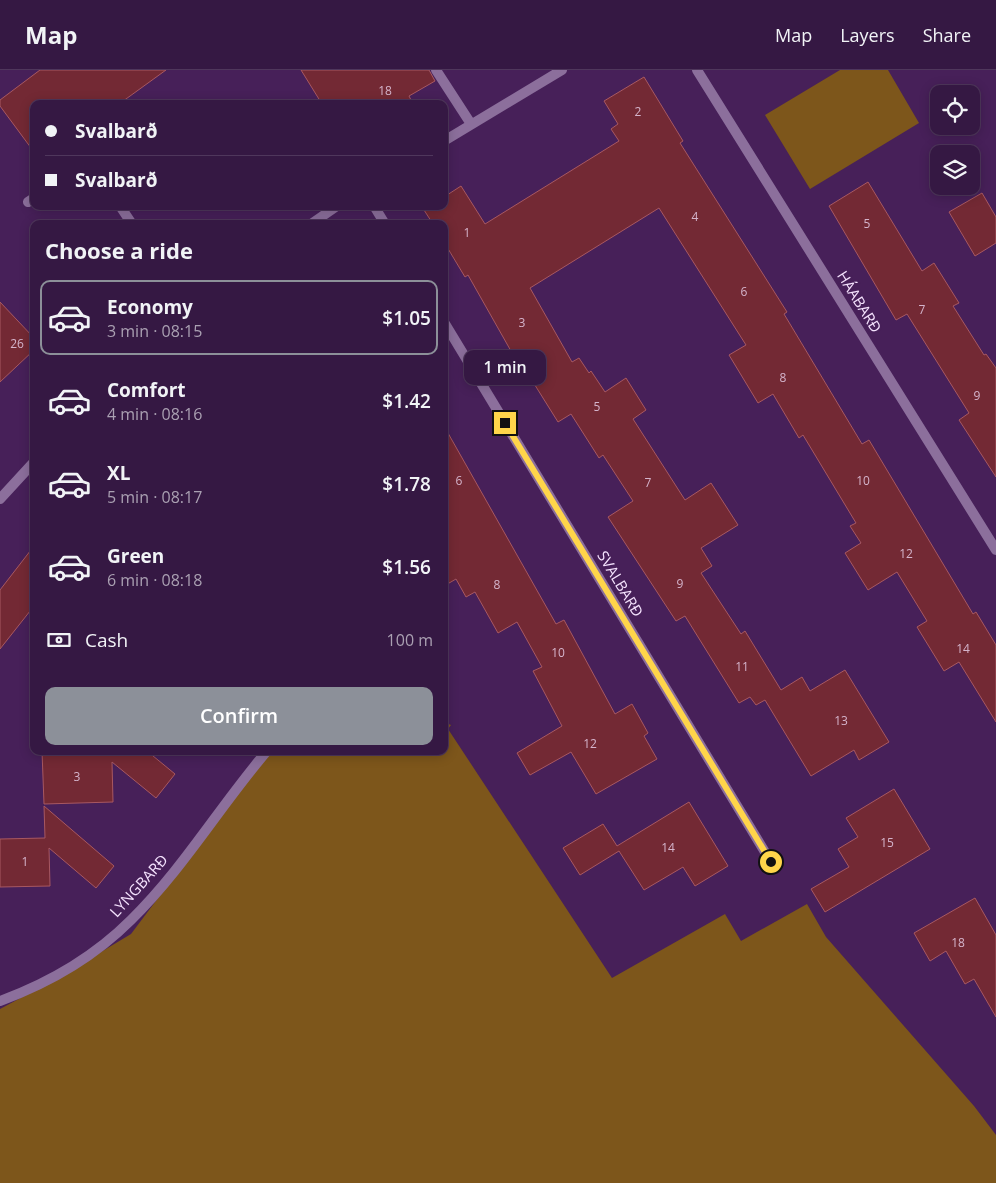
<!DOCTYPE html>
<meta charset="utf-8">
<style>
:root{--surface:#351843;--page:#40254e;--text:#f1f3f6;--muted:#aaa0b2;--line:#4f375c;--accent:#8c9099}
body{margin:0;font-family:"Open Sans",sans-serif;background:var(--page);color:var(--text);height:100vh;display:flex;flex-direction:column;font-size:19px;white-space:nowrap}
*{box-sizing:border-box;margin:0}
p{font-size:16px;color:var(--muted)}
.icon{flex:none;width:28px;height:28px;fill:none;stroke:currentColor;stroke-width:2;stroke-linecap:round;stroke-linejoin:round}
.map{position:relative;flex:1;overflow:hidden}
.panel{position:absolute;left:30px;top:150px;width:418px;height:535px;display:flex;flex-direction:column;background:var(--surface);border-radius:10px;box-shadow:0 2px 12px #0003,0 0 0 1px var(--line)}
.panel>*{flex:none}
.hud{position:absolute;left:30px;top:30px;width:418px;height:110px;border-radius:10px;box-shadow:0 2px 12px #0003,0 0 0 1px var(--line);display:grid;align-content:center;height:110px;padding:0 15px;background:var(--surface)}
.buttons{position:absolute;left:930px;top:15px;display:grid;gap:10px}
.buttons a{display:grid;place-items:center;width:50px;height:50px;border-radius:10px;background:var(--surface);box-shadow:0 2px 12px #0003,0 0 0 1px var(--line);font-size:25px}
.end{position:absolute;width:22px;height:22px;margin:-11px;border:6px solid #ffd54a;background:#111;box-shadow:0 0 0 2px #111}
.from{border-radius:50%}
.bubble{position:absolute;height:35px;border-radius:10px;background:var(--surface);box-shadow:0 2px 12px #0003,0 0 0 1px var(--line);font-size:16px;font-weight:600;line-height:35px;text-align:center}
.hud b{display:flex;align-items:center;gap:18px;height:48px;font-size:19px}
.hud b+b{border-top:1px solid var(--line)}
.hud i{width:12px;height:12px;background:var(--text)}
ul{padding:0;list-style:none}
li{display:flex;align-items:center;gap:15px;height:75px;margin:0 10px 8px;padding:0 5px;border:2px solid transparent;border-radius:10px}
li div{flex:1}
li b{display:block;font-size:19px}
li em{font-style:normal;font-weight:600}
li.selected{border-color:var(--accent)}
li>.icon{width:45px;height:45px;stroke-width:1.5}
h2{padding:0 15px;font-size:22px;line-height:60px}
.pay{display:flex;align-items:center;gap:12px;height:55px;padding:0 15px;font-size:19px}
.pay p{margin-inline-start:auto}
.button{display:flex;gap:10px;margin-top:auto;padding:10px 15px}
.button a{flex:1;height:58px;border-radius:10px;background:var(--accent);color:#fff;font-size:20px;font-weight:600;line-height:58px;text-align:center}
header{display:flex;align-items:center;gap:30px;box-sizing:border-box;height:70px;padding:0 25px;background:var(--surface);border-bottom:1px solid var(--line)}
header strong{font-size:24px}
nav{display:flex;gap:28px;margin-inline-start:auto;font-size:18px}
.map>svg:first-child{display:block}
.green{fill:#7d561b}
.building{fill:#732934;stroke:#a85861}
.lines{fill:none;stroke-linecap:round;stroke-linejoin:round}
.street{stroke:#8c6f9c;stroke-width:10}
.route{stroke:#ffd54a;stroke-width:6}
.labels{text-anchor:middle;stroke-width:4.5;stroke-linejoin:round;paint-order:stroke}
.number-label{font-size:12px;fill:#d4b4cb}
.street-label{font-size:15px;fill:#f4e2fd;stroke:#472059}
</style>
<header>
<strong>Map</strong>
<nav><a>Map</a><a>Layers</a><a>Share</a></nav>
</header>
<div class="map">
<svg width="996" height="1113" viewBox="0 0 996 1113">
<rect width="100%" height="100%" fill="#472059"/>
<!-- green -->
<path class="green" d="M 840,0 L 888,0 L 919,53 L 810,119 L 765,45 Z
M 444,652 L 451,655 L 448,659 L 612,908 L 725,844 L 741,871 L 807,834 L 826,867 L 974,1036 L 996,1065 L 996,1113 L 0,1113 L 0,939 L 56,909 L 131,864 L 216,751 L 262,681 L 444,681 Z"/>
<!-- building -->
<path class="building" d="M 40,0 L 166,0 L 119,34 L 34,34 L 34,82 L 0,36 L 0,30 Z
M 301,0 L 429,0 L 435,11 L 409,26 L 413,34 L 322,34 Z
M 644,7 L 683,71 L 680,73 L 787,242 L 784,244 L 862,374 L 869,370 L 973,544 L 976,542 L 996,575 L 996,652 L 959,592 L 944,601 L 917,557 L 927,551 L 897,502 L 868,520 L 845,483 L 861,473 L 850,456 L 856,453 L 803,365 L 799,368 L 773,324 L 758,333 L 729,285 L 746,275 L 659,138 L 530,218 L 572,292 L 579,288 L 589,303 L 591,301 L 605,322 L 626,308 L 646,340 L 633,349 L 685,430 L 711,413 L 738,455 L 701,478 L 712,496 L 701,503 L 741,564 L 745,561 L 781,620 L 802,607 L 810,621 L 845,600 L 889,672 L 859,690 L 854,680 L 811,706 L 765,630 L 756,635 L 750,627 L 739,633 L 685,546 L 676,551 L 608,447 L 633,431 L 603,385 L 599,388 L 571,344 L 558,352 L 523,296 L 520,297 L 468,205 L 465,207 L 444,172 L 444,154 L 433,154 L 424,140 L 429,136 L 444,136 L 444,127 L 461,116 L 485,154 L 619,71 L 611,59 L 618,54 L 604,31 Z
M 868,112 L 922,201 L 934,193 L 959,233 L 953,236 L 984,285 L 986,284 L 996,298 L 996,407 L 959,350 L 969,343 L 907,244 L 896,250 L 829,136 Z
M 982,123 L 996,147 L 996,173 L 975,186 L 949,142 Z
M 0,232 L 34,268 L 34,280 L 0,312 Z
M 444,356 L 556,554 L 564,550 L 615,644 L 632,634 L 648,663 L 644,666 L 657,689 L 596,724 L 571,682 L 530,705 L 517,683 L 562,656 L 533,601 L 542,597 L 517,552 L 498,563 L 475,522 L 466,527 L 456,509 L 444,516 Z
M 34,476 L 34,536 L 0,579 L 0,520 Z
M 42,681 L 147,681 L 175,704 L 156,728 L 112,692 L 113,732 L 44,734 Z
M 894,719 L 930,779 L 825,842 L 811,819 L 849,797 L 838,779 L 858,767 L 846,748 Z
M 689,732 L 728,796 L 695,816 L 683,797 L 644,820 L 619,781 L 580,805 L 563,778 L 603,754 L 617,776 Z
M 44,736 L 114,796 L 96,818 L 49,778 L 50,816 L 0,817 L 0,769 L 45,768 Z
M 975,828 L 996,865 L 996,947 L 974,909 L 965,914 L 946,881 L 930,891 L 914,863 Z"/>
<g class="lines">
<!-- street -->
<path class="street" d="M 436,0 L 471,54
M 697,0 L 996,480
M 444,71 L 562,0
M 28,132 L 34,128
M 120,136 L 132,154
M 374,136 L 385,154
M 311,154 L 337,136
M 444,252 L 771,792
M 0,429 L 34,392
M 0,931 C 49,913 94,887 131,850 C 183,799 220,736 267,681"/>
</g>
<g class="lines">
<!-- route -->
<path class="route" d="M 505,353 L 771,792"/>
</g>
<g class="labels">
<!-- number labels -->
<g class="number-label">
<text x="385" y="25">18</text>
<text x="638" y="46">2</text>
<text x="695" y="151">4</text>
<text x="867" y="158">5</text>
<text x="467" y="167">1</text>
<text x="744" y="226">6</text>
<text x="922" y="244">7</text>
<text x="522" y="257">3</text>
<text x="17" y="278">26</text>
<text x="783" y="312">8</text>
<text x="977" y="330">9</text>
<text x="597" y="341">5</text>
<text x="459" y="415">6</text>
<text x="863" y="415">10</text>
<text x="648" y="417">7</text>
<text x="906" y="488">12</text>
<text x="680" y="518">9</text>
<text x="497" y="519">8</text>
<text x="963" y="583">14</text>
<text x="558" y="587">10</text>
<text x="742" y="601">11</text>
<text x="841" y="655">13</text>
<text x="590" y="678">12</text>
<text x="77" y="711">3</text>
<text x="887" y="777">15</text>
<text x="668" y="782">14</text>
<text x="25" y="796">1</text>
<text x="958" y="877">18</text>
</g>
<!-- street labels -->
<g class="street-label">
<text transform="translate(859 232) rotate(58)" y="5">HÁABARÐ</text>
<text transform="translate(620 514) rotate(59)" y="5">SVALBARÐ</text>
<text transform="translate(139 816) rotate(-48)" y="5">LYNGBARÐ</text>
</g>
</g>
</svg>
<div class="buttons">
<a><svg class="icon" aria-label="locate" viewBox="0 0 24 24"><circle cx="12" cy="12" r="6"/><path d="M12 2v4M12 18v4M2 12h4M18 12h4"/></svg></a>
<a><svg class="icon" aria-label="layers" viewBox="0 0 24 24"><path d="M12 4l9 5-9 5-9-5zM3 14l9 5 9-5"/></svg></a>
</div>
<i class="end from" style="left:771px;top:792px"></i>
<i class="end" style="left:505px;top:353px"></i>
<div class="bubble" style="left:464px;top:280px;width:82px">1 min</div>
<div class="hud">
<b><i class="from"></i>Svalbarð</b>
<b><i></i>Svalbarð</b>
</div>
<section class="panel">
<h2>Choose a ride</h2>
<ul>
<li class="selected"><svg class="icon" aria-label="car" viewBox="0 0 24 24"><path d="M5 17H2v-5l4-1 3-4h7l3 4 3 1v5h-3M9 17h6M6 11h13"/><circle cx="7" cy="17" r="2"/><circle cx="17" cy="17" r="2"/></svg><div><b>Economy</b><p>3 min · 08:15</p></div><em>$1.05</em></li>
<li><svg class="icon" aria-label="car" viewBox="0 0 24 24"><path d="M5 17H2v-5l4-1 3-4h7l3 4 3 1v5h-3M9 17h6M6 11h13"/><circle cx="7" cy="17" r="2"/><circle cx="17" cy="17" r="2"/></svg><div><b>Comfort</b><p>4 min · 08:16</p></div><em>$1.42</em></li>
<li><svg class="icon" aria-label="car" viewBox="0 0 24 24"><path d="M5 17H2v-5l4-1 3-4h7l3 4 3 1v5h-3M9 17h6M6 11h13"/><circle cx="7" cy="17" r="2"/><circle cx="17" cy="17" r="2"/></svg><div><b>XL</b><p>5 min · 08:17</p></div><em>$1.78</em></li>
<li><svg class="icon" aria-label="car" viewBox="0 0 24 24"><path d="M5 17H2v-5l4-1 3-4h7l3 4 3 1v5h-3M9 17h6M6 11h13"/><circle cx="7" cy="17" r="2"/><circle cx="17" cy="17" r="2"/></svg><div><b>Green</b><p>6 min · 08:18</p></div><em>$1.56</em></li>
</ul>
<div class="pay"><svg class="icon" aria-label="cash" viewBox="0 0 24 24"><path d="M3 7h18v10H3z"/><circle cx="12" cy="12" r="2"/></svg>Cash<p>100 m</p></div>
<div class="button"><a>Confirm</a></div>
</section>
</div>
